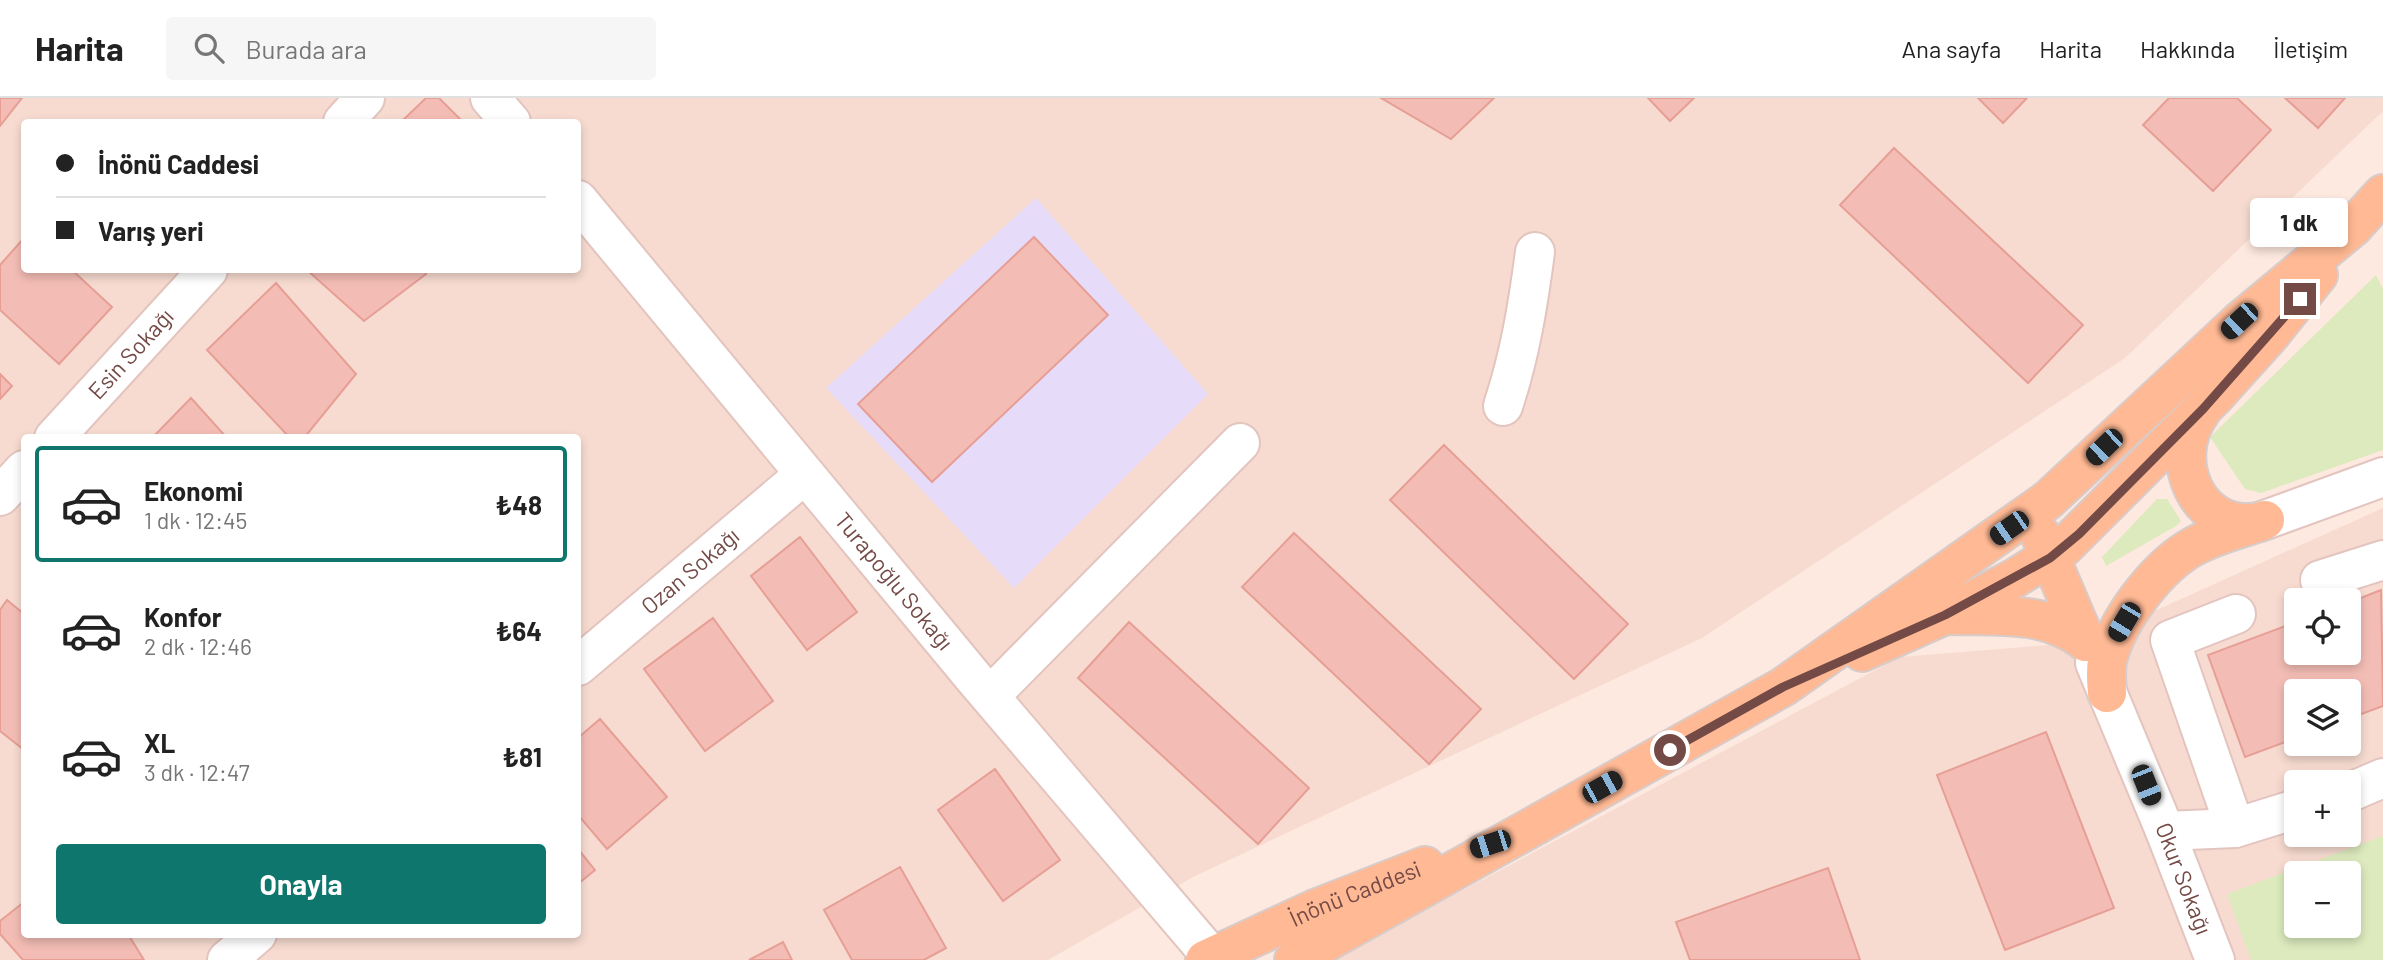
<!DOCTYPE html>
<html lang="tr">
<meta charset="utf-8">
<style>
:root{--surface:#fff;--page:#f6f6f6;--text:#222;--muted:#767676;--line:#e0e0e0;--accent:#0f766e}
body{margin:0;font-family:Barlow,sans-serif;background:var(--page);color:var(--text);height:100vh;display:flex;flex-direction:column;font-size:26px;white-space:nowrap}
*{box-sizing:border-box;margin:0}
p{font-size:23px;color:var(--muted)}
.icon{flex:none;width:38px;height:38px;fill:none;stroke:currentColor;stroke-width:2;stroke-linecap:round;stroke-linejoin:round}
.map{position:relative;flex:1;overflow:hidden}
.drawer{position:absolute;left:21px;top:336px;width:560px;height:504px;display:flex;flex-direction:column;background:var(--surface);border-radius:7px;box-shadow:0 4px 10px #0003}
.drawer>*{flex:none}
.guide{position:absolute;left:21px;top:21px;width:560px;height:154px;border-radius:7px;box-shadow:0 4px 10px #0003;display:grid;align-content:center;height:154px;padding:0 35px;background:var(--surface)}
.controls{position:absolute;left:2284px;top:490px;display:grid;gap:14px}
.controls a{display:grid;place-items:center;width:77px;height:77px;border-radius:7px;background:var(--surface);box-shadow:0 4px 10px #0003;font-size:35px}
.end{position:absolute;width:32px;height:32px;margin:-16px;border:9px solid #744a46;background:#fff;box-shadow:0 0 0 4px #fff}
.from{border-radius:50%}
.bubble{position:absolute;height:49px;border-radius:7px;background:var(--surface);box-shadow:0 4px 10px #0003;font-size:23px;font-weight:700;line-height:49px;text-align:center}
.car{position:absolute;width:21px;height:42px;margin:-21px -10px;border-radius:9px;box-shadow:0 0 5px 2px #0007;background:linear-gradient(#222 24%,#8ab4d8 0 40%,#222 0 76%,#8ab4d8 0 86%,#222 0)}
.guide b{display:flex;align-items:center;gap:24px;height:66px;font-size:26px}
.guide b+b{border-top:2px solid var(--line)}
.guide i{width:18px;height:18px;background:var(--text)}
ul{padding:12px 0 0;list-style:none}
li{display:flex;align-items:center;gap:21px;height:116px;margin:0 14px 10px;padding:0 21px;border:4px solid transparent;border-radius:7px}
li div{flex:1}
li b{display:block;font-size:26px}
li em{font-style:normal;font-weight:700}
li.selected{border-color:var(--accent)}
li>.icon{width:63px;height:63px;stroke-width:1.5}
.primary-button{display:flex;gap:14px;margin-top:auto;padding:14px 35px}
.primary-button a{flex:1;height:80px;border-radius:7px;background:var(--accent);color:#fff;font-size:28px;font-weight:700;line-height:80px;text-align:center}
header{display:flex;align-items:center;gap:42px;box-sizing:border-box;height:98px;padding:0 35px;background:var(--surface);border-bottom:2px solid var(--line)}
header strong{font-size:33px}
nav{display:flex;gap:38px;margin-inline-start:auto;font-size:24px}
.search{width:490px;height:63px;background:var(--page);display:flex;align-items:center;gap:18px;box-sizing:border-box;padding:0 24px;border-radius:7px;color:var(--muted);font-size:26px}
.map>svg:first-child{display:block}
.residential{fill:#f7dbd0;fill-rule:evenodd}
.education{fill:#e6dcf9}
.green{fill:#dceabd;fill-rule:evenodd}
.building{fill:#f3bdb5;stroke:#e69e95;stroke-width:2}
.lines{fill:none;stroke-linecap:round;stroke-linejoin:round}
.minor-casing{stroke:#e3c4be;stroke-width:42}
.major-casing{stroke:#d8cccb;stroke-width:42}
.minor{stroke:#fff;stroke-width:38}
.major{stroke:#ffb994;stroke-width:38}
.route{stroke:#744a46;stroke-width:9}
.labels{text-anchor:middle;stroke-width:7;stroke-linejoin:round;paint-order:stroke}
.street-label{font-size:23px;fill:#744a46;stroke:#ffeee6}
</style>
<header>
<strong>Harita</strong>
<div class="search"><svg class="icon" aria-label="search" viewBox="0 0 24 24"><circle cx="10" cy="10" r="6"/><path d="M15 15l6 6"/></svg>Burada ara</div>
<nav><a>Ana sayfa</a><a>Harita</a><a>Hakkında</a><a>İletişim</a></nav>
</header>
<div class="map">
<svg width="2383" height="862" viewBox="0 0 2383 862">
<rect width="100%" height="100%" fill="#fde9df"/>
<!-- residential -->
<path class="residential" d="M 0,0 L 2383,0 L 2383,13 L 2125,260 L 1702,540 L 1193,779 L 1048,862 L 0,862 ZM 24,24 L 578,24 L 578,172 L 24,172 ZM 24,340 L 578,340 L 578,836 L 24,836 Z
M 2383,410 L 2383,862 L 1332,862 L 1900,559 L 2086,544 ZM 2296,502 L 2348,502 L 2348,555 L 2296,555 ZM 2296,593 L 2348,593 L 2348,646 L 2296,646 ZM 2296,684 L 2348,684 L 2348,737 L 2296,737 ZM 2296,775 L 2348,775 L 2348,828 L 2296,828 Z"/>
<!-- education -->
<path class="education" d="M 1036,100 L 1208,296 L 1014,490 L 826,290 Z"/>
<!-- green -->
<path class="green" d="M 2376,177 L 2383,191 L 2383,352 L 2261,395 L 2245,391 L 2210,339 Z
M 2157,401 L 2167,401 L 2181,423 L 2176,428 L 2106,468 L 2102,459 Z
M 2383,738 L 2383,862 L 2251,862 L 2227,796 ZM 2296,775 L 2348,775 L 2348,828 L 2296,828 Z"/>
<!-- building -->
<path class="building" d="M 0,0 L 22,0 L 0,28 Z
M 426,0 L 439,0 L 463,24 L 401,24 Z
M 1381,0 L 1494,0 L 1451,41 Z
M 1648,0 L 1694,0 L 1670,23 Z
M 1978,0 L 2027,0 L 2003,25 Z
M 2169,0 L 2237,0 L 2271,32 L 2213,93 L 2143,27 Z
M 2285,0 L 2345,0 L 2318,30 Z
M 1894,50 L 2083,227 L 2028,285 L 1840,107 Z
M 1034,139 L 1108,217 L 932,384 L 858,306 Z
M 24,140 L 24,172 L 72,172 L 112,209 L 59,266 L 0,212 L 0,167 Z
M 307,172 L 423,172 L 426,176 L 364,223 Z
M 276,185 L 356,276 L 304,340 L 290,340 L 207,252 Z
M 0,276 L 12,288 L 0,301 Z
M 191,300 L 227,340 L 152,340 Z
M 1444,347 L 1628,526 L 1574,581 L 1390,402 Z
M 1294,435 L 1481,611 L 1429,666 L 1242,489 Z
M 800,439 L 857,514 L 807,552 L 751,478 Z
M 2381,492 L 2383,608 L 2348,621 L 2348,593 L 2296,593 L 2296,640 L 2245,659 L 2208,557 L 2296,524 L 2296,555 L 2348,555 L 2348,505 Z
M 7,502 L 24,516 L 24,652 L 0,633 L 0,512 Z
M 713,520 L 773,603 L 705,653 L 644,571 Z
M 1129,524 L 1309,690 L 1258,746 L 1078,580 Z
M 600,621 L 667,699 L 607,751 L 578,717 L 578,640 Z
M 2046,634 L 2114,810 L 2005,852 L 1937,677 Z
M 995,671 L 1060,762 L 1003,803 L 938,712 Z
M 578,751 L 595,772 L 578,786 Z
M 900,769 L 946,850 L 924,862 L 852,862 L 824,812 Z
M 1828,770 L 1860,862 L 1690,862 L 1676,824 Z
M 24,804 L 24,836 L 128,836 L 144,862 L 23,862 L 0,836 L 0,823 Z
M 783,844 L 792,862 L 749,862 Z"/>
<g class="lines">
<!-- minor casing -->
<g class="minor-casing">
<g id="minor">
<path d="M 490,0 L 511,24"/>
<path d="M 343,24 L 365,0"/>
<path id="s1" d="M 578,102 L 974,580 L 1212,859 L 1208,862"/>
<path d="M 1503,308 C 1520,257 1528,207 1535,154"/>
<path id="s2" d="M 54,340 L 208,172"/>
<path d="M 0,398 L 24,372"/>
<path d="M 2265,422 L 2383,379"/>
<path d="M 2320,482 L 2383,462"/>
<path id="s3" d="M 2095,565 L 2165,733 L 2215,862"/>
<path id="s4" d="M 578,568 L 804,377"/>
<path d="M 990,598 L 1240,345"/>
<path d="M 2348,695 L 2383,680"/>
<path d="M 2235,730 L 2170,542 L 2236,516"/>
<path d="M 2165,733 L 2235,730 L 2296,711"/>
<path d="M 227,862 L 257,836"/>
</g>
</g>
<!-- major casing -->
<g class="major-casing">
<g id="major">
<path d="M 2200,315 C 2167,361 2196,435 2260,424"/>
<path d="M 2040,436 L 2086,544"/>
<path d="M 1947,517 C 1996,518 2046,512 2086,544"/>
<path d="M 1862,554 L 1945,517 L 2015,480 L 2063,450 L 2215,298 L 2270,237 L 2318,177"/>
<path d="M 2107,595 C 2106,584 2105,574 2107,563 C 2116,523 2155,472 2189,451 C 2212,437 2240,431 2265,422"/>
<path id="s5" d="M 1205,862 L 1315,811 L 1425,768"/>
<path d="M 1294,862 L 1783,589 L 2048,402 L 2239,224 L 2353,129 L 2383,96"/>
</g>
</g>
<!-- minor -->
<use href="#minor" class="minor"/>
<!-- major -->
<use href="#major" class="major"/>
</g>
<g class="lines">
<!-- route -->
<path class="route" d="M 1670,652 L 1783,589 L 1945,517 L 2050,460 L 2079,436 L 2203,311 L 2300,201"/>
</g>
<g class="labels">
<!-- street labels -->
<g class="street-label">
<text dy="8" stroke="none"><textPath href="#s2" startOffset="114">Esin Sokağı</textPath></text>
<text dy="8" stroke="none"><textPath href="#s4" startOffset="147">Ozan Sokağı</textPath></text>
<text dy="8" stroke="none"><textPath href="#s1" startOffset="495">Turapoğlu Sokağı</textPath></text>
<text dy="8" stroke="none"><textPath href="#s3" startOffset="233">Okur Sokağı</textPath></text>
<text dy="8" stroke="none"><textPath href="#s5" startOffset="164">İnönü Caddesi</textPath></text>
</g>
</g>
</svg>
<div class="controls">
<a><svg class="icon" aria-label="locate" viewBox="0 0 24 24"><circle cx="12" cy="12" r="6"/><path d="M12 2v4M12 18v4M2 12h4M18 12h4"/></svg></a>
<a><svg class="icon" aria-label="layers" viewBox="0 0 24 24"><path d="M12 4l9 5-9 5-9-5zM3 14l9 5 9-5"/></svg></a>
<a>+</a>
<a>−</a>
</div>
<i class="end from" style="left:1670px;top:652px"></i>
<i class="end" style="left:2300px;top:201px"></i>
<div class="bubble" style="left:2250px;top:100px;width:98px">1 dk</div>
<i class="car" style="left:2239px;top:223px;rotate:227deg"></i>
<i class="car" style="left:2104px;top:349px;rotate:226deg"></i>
<i class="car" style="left:2009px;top:430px;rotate:235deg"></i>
<i class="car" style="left:2124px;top:524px;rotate:211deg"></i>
<i class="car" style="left:2146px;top:687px;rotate:158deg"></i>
<i class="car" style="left:1602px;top:689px;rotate:61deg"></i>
<i class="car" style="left:1490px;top:746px;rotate:252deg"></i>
<div class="guide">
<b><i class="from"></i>İnönü Caddesi</b>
<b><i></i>Varış yeri</b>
</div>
<section class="drawer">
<ul>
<li class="selected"><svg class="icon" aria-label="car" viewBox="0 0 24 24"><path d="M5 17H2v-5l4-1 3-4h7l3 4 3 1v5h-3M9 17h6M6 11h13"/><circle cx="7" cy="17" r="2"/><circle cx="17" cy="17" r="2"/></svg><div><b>Ekonomi</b><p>1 dk · 12:45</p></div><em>₺48</em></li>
<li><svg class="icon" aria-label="car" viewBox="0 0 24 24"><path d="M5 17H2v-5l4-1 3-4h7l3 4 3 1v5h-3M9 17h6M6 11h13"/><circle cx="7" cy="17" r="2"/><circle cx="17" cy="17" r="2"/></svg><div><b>Konfor</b><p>2 dk · 12:46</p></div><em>₺64</em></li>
<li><svg class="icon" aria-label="car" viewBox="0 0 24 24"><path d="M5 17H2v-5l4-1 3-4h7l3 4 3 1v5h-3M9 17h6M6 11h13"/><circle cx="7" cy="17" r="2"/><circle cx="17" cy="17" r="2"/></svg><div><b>XL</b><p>3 dk · 12:47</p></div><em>₺81</em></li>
</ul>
<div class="primary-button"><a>Onayla</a></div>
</section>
</div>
